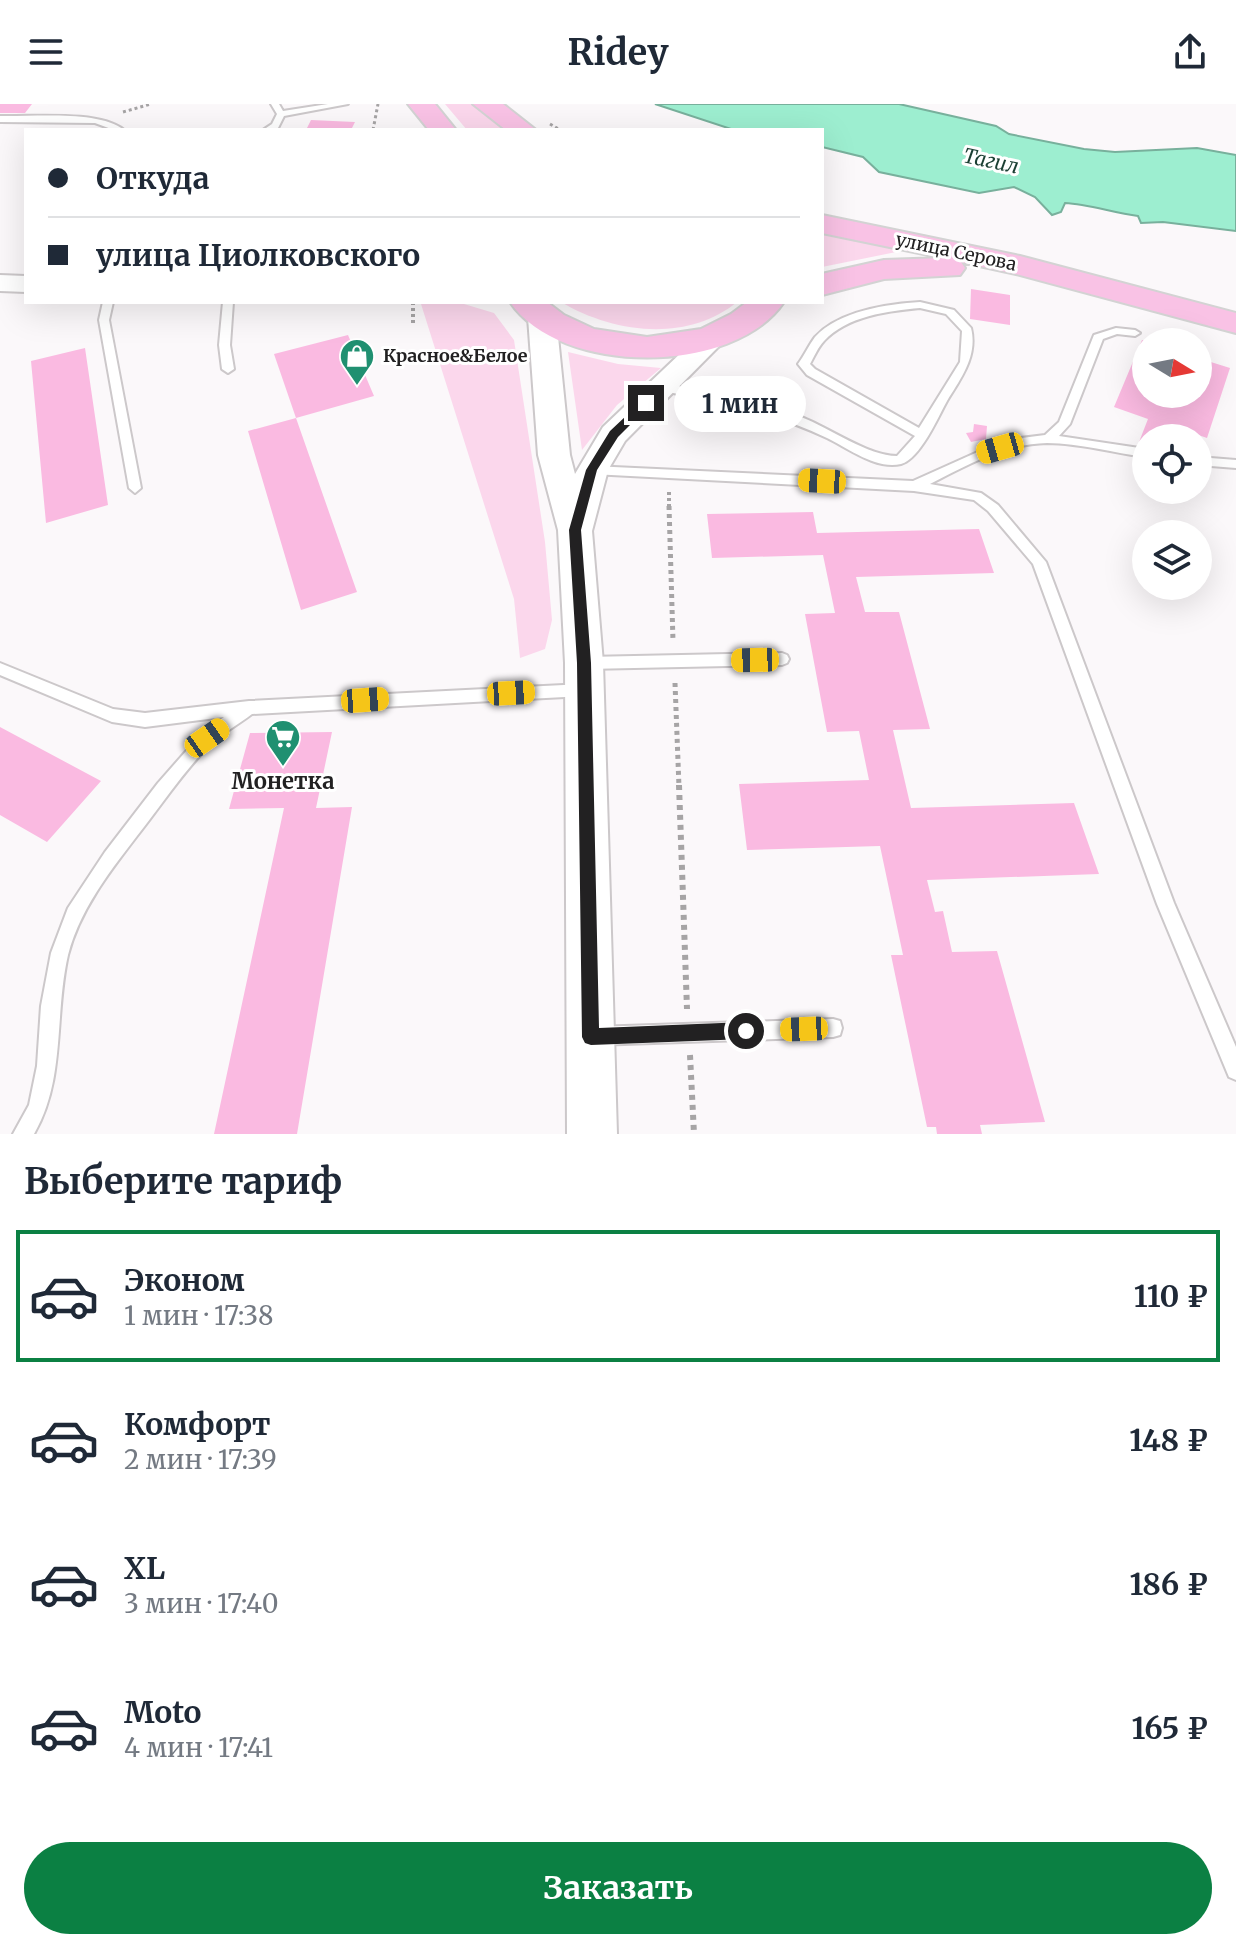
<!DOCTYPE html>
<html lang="ru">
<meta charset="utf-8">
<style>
:root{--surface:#fff;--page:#f2f2f3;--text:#1f2937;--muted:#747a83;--line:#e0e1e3;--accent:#0b8043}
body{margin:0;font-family:Merriweather,serif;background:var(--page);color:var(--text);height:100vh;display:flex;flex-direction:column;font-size:30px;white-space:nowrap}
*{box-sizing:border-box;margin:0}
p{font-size:26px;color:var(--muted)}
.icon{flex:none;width:44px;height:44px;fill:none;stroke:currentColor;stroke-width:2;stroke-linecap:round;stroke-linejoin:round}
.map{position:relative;height:1030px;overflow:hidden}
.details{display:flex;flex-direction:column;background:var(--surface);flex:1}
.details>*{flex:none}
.guide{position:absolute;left:24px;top:24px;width:800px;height:176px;border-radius:0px;box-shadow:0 8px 32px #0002;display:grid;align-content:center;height:176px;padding:0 24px;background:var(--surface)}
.needle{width:52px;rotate:100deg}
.buttons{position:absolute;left:1132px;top:224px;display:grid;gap:16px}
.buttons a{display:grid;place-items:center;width:80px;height:80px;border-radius:50%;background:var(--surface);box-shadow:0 8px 32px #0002;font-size:40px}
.end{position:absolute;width:36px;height:36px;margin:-18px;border:10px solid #222122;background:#fff;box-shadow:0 0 0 4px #fff}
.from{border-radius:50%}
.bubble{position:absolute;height:56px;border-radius:28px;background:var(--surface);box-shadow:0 8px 32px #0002;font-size:26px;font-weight:700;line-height:56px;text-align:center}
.car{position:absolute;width:24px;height:48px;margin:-24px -12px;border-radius:10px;box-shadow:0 0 6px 2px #0007;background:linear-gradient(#f5c518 24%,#345 0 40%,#f5c518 0 76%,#345 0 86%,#f5c518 0)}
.guide b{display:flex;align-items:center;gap:28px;height:76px;font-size:30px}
.guide b+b{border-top:2px solid var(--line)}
.guide i{width:20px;height:20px;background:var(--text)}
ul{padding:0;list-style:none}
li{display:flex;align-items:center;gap:24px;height:132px;margin:0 16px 12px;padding:0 8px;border:4px solid transparent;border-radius:0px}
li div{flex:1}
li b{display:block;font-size:30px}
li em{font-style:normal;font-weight:700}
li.current{border-color:var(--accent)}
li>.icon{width:72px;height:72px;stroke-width:1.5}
h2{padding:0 24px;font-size:36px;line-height:96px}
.button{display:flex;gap:16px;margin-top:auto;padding:16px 24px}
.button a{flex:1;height:92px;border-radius:48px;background:var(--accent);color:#fff;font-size:32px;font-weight:700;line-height:92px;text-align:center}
header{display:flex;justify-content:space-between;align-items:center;height:104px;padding:0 24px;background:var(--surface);font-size:36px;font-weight:700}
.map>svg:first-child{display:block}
.green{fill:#fbd7ec}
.water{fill:#9deed0;stroke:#78b09c;stroke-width:2}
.building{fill:#fabae1}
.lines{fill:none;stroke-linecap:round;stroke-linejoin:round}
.service-casing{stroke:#ccc8ca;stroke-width:4}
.tertiary-casing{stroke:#ccc8ca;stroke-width:4}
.primary-casing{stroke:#d3d3d3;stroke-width:4}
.path-far3{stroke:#a6a4a5;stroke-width:3;stroke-dasharray:3 3;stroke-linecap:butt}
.path-far2{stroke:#a6a4a5;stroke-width:4;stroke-dasharray:3 3;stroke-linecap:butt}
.path-far1{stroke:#a6a4a5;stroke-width:5;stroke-dasharray:4 4;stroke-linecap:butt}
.path{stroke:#a6a4a5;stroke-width:6;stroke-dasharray:5 5;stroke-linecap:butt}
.service{fill:#fff;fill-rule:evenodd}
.tertiary{fill:#fff;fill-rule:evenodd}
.primary{fill:#f9c2e5;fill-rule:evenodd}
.route{fill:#222122}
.labels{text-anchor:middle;stroke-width:6;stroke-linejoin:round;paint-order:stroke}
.far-street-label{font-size:18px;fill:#222122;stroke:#fff}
.far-poi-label{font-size:18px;font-weight:bold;fill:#222122;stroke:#fff;text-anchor:start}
.far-water-label{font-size:20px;font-style:italic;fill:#1b3f33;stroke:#fff}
.poi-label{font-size:22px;font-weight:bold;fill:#222122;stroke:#fff}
</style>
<header><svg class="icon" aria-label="menu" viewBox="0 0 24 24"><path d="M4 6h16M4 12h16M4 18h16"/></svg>Ridey<svg class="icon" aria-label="share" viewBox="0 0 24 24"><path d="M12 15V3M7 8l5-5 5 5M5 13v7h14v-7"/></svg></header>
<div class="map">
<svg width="1236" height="1030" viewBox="0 0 1236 1030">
<rect width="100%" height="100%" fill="#fbf8fa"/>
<!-- green -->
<path class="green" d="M 445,0 L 476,0 L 509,26 L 467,26 Z
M 822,128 L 911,145 L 822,163 Z
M 561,198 L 737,198 C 687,239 613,229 561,198 Z
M 421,200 L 464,200 L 494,209 L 514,236 L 545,438 L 552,516 L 545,545 L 520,554 L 514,495 Z
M 568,248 L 618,260 L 661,264 L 617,301 L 582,346 Z"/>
<!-- water -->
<path class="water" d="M 655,0 L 899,0 L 996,22 L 1009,30 L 1084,45 L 1115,48 L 1197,44 L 1236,51 L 1236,127 L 1163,118 L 1141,119 L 1138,112 C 1113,109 1089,100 1065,99 L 1061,108 L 1052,111 L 1035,93 L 1014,83 L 979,89 L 879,68 L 863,53 L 822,43 L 822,26 L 734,26 Z"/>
<!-- building -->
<path class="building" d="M 0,0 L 32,0 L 25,9 L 0,9 Z
M 311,16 L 355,18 L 351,26 L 306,26 Z
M 971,185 L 1010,191 L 1010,221 L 970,215 Z
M 348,231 L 374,292 L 296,314 L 274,250 Z
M 1142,236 L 1146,237 L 1146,290 L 1198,290 L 1198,254 L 1230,264 L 1207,334 L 1178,324 L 1174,334 L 1146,334 L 1146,341 L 1139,338 L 1148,315 L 1114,303 Z
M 85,244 L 108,401 L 46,419 L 31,257 Z
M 296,314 L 357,488 L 301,506 L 248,327 Z
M 974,320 L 987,322 L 986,335 L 971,338 L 966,329 L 973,328 Z
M 813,408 L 817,429 L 979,425 L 994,469 L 856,473 L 865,508 L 899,508 L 930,625 L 893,626 L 911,704 L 1074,699 L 1099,770 L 927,776 L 935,808 L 943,807 L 952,848 L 997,847 L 1045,1018 L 980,1021 L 982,1030 L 937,1030 L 936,1023 L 927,1023 L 891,851 L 903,851 L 880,742 L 747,746 L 739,680 L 869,676 L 859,627 L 827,628 L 805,510 L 835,509 L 823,451 L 712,454 L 707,410 Z
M 0,623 L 101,677 L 47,738 L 0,711 Z
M 332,628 L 316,704 L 352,703 L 297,1030 L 214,1030 L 284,704 L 229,705 L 250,629 Z"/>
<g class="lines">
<!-- service casing -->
<g class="service-casing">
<path id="service" d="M 271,0 L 279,0 L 283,7 L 328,0 L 348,0 L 284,12 L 278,24 L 263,26 L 272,20 L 277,10 Z
M 0,12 C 33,13 99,6 124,26 L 114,26 L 95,19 L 0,18 Z
M 103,198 L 113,198 L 109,216 L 141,384 L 135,389 L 129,384 L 99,216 Z
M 223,198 L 233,198 L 230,241 L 234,265 L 228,269 L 222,265 L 219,241 Z
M 920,198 L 954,206 L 971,224 C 978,252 961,274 947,297 C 938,313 920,355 901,360 C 876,366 848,344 827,334 C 775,309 719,298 663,287 L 657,283 L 663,279 C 709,288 756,297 801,313 C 830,324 868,352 897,352 L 915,332 L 807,271 L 798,260 C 804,252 809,241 815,233 C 839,207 887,200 920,198 ZM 920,204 L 946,210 L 962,227 L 960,258 L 919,324 L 815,265 L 810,260 C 814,253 818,243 824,237 C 847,212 888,207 920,204 Z
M 1116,224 L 1135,226 L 1140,229 L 1135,232 L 1117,230 L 1103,235 L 1070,320 L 1059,332 L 1146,345 L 1146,353 C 1113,349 1080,339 1047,339 C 1004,340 967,361 930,380 L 981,389 L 998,401 L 1046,458 L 1174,799 L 1236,943 L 1236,976 L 1229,973 L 1157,800 L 1033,460 L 988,407 L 974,396 L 914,387 L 592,370 L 586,366 L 592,362 L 913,377 L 991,342 L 1013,335 L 1045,331 L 1059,318 L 1094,231 Z
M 1198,353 L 1236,356 L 1236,364 L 1198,361 Z
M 782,549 L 787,551 L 789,555 L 787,559 L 782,561 L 587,565 L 582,563 L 580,559 L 582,555 L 587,553 Z
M 0,559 L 113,605 L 145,609 L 249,597 L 584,580 L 589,582 L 591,586 L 589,590 L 584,592 L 252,610 C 239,620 224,628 212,639 C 189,661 169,690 150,715 C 119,756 81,800 68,851 C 54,912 66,975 34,1030 L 13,1030 L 29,1001 L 37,962 L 41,902 L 51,849 L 68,804 L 105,748 L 158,679 L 202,629 L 224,613 L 145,623 L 112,618 L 0,571 Z
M 833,915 L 840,917 L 842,924 L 840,931 L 833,933 L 595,941 L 588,939 L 586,932 L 588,925 L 595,923 Z"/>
</g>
<!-- tertiary casing -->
<g class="tertiary-casing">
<path id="tertiary" d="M 0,171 L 26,172 L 26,188 L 0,187 Z
M 542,205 L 552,207 L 556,213 L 570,351 L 575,370 L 603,323 L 704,227 L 714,224 L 724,227 L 728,233 L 625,337 L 608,366 L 592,427 L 603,559 L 617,1030 L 567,1030 L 565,559 L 558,426 L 538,351 L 528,213 L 532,207 Z"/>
</g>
<!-- primary casing -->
<g class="primary-casing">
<path id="primary" d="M 408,0 L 435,0 L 456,26 L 429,26 Z
M 473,0 L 503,0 L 536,26 L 506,26 Z
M 822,111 L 1020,152 L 1236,209 L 1236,229 L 1016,170 L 961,158 L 965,164 L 960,171 L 884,175 L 822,191 L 822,170 L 826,169 L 884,156 L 943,154 L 822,129 Z
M 510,198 L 547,198 L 564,211 L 594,225 L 647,233 L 701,225 L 731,210 L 747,198 L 784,198 C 734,272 560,272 510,198 Z"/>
</g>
<!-- path-far3 -->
<path class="path-far3" d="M 123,8 L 151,0
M 550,20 L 560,26
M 373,26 L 378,0"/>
<!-- path-far2 -->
<path class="path-far2" d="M 413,198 L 413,220
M 669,388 L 669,404"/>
<!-- path-far1 -->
<path class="path-far1" d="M 669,402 L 673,537
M 675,579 L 679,683"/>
<!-- path -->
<path class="path" d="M 679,681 L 687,905
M 690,951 L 694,1030"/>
<!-- service -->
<use href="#service" class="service"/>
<!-- tertiary -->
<use href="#tertiary" class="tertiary"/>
<!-- primary -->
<use href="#primary" class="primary"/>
</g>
<!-- route -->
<path class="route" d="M 643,296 L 652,299 L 618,333 L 597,366 L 581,426 L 591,559 L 599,924 L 746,918 L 752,921 L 755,927 L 752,933 L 746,935 L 591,941 L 585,939 L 582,933 L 577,559 L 569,426 L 586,366 L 610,327 Z"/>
<!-- icons -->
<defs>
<g id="shop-pin" transform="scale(1.8)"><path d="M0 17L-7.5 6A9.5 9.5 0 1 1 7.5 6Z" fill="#209071" stroke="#fff"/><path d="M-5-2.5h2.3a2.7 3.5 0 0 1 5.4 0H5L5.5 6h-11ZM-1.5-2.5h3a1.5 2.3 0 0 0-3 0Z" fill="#fff"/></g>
<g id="supermarket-pin" transform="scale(1.8)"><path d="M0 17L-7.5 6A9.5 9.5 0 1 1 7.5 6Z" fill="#209071" stroke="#fff"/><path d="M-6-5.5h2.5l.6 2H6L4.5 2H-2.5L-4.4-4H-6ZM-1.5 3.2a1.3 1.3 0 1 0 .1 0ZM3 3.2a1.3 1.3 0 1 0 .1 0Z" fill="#fff"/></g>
</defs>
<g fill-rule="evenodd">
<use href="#shop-pin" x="357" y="252"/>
<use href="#supermarket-pin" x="283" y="633"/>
</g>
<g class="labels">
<!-- far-street labels -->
<g class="far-street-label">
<text transform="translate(956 148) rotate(12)" y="6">улица Серова</text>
</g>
<!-- far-poi labels -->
<g class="far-poi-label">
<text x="383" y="258">Красное&amp;Белое</text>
</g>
<!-- far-water labels -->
<g class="far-water-label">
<text transform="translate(991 57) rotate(12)" y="7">Тагил</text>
</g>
<!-- poi labels -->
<g class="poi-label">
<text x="283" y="685">Монетка</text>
</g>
</g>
</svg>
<div class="buttons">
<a><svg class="needle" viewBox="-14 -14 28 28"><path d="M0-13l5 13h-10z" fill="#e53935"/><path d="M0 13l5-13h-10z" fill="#747a83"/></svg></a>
<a><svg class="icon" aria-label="locate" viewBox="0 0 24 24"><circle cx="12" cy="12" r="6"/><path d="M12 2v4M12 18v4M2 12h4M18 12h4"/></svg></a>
<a><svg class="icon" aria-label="layers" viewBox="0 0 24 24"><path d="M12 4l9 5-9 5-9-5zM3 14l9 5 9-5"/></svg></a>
</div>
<i class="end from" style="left:746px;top:927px"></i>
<i class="end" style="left:646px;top:299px"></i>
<div class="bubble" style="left:674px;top:272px;width:132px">1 мин</div>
<i class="car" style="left:1000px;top:344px;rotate:254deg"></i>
<i class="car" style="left:822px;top:377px;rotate:273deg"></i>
<i class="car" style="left:755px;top:556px;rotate:269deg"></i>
<i class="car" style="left:511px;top:589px;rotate:87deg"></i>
<i class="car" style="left:365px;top:596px;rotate:86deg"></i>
<i class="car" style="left:207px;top:634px;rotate:55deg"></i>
<i class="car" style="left:804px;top:925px;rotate:268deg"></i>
<div class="guide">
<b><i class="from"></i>Откуда</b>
<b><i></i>улица Циолковского</b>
</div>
</div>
<section class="details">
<h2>Выберите тариф</h2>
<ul>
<li class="current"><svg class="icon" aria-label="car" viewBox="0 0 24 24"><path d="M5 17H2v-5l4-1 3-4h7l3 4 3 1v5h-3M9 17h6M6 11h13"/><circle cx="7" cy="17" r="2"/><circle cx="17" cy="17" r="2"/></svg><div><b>Эконом</b><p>1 мин · 17:38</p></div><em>110 ₽</em></li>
<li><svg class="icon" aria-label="car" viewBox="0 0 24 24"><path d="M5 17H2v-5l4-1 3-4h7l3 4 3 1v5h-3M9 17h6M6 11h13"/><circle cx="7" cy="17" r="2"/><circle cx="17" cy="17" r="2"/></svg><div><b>Комфорт</b><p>2 мин · 17:39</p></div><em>148 ₽</em></li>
<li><svg class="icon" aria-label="car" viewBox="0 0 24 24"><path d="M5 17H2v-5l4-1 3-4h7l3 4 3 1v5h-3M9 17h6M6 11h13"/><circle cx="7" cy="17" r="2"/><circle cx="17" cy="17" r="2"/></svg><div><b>XL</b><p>3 мин · 17:40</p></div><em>186 ₽</em></li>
<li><svg class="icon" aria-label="car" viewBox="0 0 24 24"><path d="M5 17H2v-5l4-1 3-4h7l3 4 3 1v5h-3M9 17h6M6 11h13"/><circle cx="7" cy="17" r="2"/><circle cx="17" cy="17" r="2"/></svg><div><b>Moto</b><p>4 мин · 17:41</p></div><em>165 ₽</em></li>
</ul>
<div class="button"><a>Заказать</a></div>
</section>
